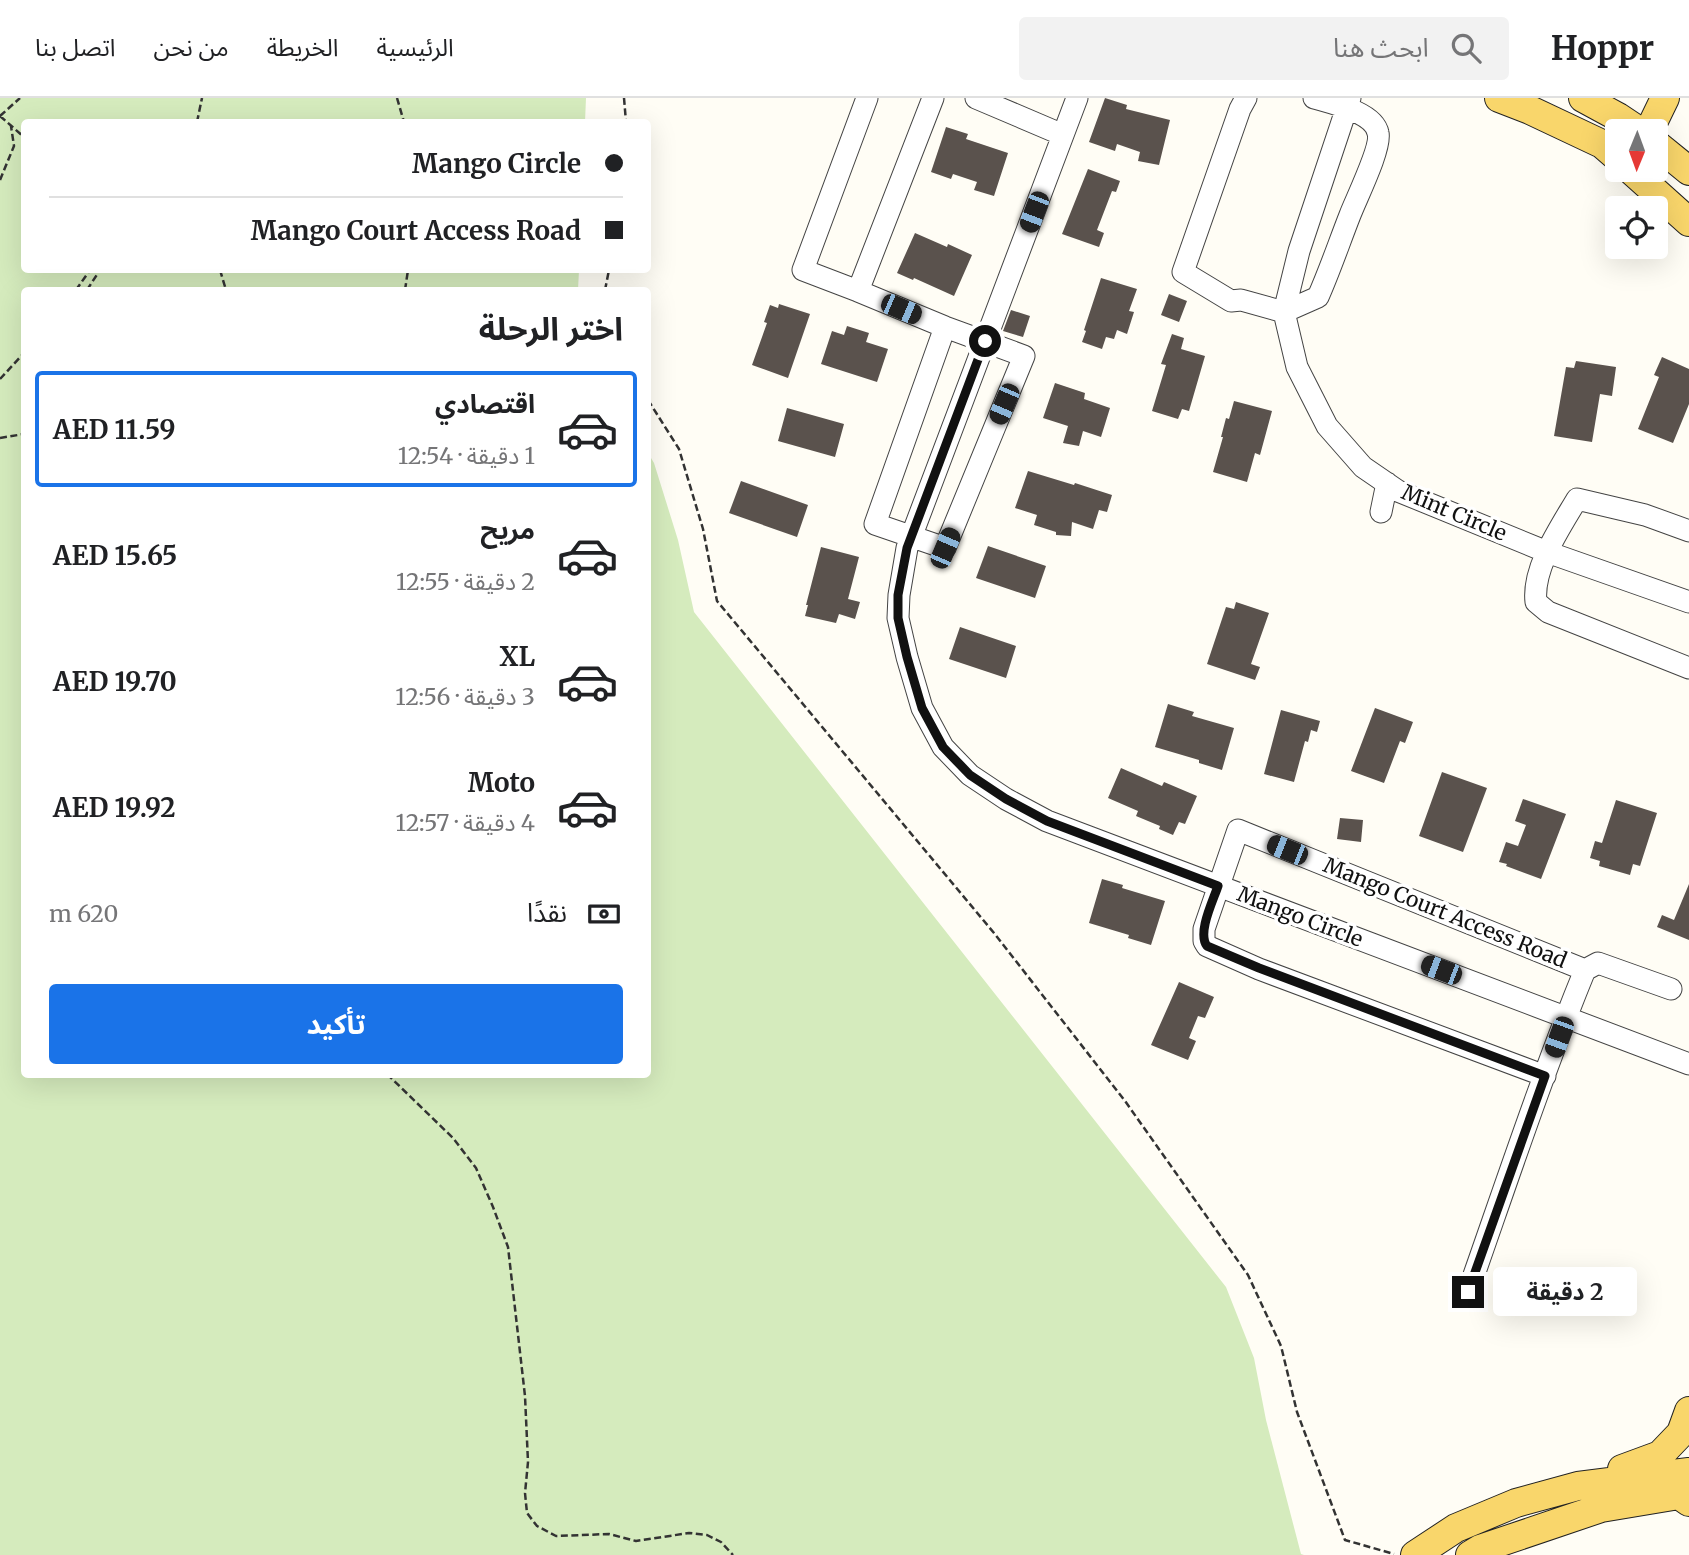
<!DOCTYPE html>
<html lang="ar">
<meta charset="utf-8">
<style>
:root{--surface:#fff;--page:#f2f2f2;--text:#202124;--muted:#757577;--line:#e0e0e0;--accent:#1a73e8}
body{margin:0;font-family:Merriweather,"Noto Sans Arabic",serif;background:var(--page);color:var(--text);direction:rtl;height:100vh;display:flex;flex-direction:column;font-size:26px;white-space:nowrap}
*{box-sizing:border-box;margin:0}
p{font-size:23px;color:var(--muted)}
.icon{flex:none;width:38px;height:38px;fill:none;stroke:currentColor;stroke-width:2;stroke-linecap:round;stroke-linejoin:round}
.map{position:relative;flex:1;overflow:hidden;direction:ltr}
.sheet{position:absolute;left:21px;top:189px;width:630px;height:791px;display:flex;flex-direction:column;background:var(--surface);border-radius:7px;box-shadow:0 7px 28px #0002;direction:rtl}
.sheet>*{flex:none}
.banner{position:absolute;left:21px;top:21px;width:630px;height:154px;border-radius:7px;box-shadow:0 7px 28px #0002;direction:rtl;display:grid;align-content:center;height:154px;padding:0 28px;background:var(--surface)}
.needle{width:46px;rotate:181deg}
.buttons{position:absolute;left:1605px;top:21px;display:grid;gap:14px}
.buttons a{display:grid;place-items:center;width:63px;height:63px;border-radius:7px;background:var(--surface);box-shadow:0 7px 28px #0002;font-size:35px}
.end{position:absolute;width:32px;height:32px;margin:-16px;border:9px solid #111;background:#fff;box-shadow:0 0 0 4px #fff}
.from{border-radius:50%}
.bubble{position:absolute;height:49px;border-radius:7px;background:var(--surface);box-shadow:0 7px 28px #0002;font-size:23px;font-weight:700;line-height:49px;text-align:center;direction:rtl}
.car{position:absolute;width:21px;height:42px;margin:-21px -10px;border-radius:9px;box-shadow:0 0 5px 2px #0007;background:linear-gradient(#222 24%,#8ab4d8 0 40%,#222 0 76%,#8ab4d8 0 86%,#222 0)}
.banner b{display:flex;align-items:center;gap:24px;height:66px;font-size:26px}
.banner b+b{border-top:2px solid var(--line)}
.banner i{width:18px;height:18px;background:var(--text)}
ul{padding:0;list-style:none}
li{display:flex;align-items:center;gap:21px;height:116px;margin:0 14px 10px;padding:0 14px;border:4px solid transparent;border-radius:7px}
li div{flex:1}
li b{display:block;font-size:26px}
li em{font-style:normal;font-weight:700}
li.selected{border-color:var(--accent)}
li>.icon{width:63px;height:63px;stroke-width:1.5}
h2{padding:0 28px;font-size:32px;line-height:84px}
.pay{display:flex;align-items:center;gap:18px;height:77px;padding:0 28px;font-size:26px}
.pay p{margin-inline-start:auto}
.action{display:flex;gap:14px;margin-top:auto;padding:14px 28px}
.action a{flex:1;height:80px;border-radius:7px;background:var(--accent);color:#fff;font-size:28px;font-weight:700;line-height:80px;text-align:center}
header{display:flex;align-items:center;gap:42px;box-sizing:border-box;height:98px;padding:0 35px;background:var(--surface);border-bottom:2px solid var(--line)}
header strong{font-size:33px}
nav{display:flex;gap:38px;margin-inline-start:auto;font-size:24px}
.search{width:490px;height:63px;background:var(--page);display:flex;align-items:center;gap:18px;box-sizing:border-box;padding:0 24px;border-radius:7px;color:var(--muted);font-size:26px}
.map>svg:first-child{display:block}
.green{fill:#d5ebbd}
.building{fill:#5a524d}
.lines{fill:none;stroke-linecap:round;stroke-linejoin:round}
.minor-casing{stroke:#444;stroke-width:23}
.major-casing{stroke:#222;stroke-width:30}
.path{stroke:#333;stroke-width:2.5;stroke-dasharray:7 3.5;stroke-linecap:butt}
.minor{stroke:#fff;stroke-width:21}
.major{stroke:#f9d66b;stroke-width:28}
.route{stroke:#111;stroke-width:9}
.labels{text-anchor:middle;stroke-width:7;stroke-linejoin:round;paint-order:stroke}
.street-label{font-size:21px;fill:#111;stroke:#fff}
</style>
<header>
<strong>Hoppr</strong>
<div class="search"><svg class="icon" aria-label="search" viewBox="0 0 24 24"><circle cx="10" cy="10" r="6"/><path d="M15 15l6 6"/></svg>ابحث هنا</div>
<nav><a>الرئيسية</a><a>الخريطة</a><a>من نحن</a><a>اتصل بنا</a></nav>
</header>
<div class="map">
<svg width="1689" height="1457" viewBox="0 0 1689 1457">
<rect width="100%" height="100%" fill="#fffdf5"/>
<!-- green -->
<path class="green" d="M 0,0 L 586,0 L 585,24 L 24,24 L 24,172 L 579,172 L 578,192 L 24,192 L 24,976 L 648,976 L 648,355 L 654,365 L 678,442 L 694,514 L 1226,1189 L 1254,1260 L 1266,1322 L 1301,1456 L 1304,1457 L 0,1457 Z"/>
<!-- building -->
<path class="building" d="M 1105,0 L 1127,7 L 1126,11 L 1170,22 L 1159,67 L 1138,63 L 1140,54 L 1117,46 L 1115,53 L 1089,44 Z
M 946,29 L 968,36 L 966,41 L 1008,55 L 994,98 L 974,92 L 977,84 L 953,76 L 951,81 L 931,74 Z
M 1088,71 L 1120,83 L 1116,94 L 1112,93 L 1097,132 L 1104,135 L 1099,149 L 1062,136 Z
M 915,135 L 947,149 L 948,146 L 972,157 L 954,198 L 914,180 L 913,182 L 897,175 Z
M 1101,180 L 1137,191 L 1129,213 L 1134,214 L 1127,236 L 1117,232 L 1114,241 L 1106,239 L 1102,251 L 1082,244 L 1086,233 L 1084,232 Z
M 1169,196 L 1187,203 L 1179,224 L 1161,217 Z
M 779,206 L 810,216 L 788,280 L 752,267 L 767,225 L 764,224 L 770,207 L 778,210 Z
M 1011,212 L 1030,218 L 1023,239 L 1003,233 Z
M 847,228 L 869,235 L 866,244 L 888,251 L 877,284 L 821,266 L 832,233 L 844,237 Z
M 1172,236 L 1184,240 L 1181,251 L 1205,258 L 1189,313 L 1182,311 L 1178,321 L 1152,313 L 1166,267 L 1161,266 Z
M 1662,259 L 1689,271 L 1689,306 L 1673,345 L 1638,331 L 1659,279 L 1654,277 Z
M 1576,263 L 1616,269 L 1612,298 L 1600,296 L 1592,344 L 1554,338 L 1566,269 L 1574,270 Z
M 1055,285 L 1085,295 L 1084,301 L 1110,310 L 1101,339 L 1083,333 L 1079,348 L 1063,345 L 1068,328 L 1043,320 Z
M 1234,303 L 1272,313 L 1260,357 L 1255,355 L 1247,384 L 1213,374 L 1223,339 L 1221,339 L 1226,320 L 1229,321 Z
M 787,310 L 844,326 L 835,359 L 778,343 Z
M 1028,373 L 1074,387 L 1075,385 L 1112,397 L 1107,414 L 1099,412 L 1093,431 L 1072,424 L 1071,438 L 1056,437 L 1056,434 L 1034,427 L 1037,417 L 1015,410 Z
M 741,383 L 808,407 L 797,439 L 729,415 Z
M 988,448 L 1046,468 L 1035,500 L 976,480 Z
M 821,449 L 859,459 L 848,501 L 860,504 L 855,521 L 839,516 L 836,525 L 805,518 L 808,507 L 806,507 Z
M 1236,504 L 1269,515 L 1251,566 L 1260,569 L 1255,582 L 1207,566 L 1226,509 L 1234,511 Z
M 960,529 L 1016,548 L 1006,580 L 949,561 Z
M 1168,606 L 1194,614 L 1192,618 L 1234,630 L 1222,672 L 1199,665 L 1199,662 L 1155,649 Z
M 1375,610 L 1413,624 L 1405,645 L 1400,643 L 1384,685 L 1351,673 Z
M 1281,612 L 1320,623 L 1317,634 L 1311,632 L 1308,644 L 1305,643 L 1294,684 L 1264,676 Z
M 1121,670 L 1162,688 L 1164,684 L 1197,698 L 1185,726 L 1179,724 L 1173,737 L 1159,731 L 1160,728 L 1136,718 L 1138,713 L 1108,700 Z
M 1442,674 L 1487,690 L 1463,754 L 1419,738 Z
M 1523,701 L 1566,716 L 1541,781 L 1506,768 L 1507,766 L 1499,764 L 1506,744 L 1518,748 L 1526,727 L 1515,723 Z
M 1616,702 L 1657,715 L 1640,768 L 1633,766 L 1630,777 L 1599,768 L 1600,763 L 1590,760 L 1595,743 L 1602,745 Z
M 1340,720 L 1363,722 L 1361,744 L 1337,741 Z
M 1102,781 L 1123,787 L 1122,790 L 1165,803 L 1151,847 L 1128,840 L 1129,837 L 1089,825 Z
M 1689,786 L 1689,842 L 1657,829 L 1662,817 L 1674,822 Z
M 1179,884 L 1214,899 L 1205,920 L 1198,918 L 1189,940 L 1196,943 L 1188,962 L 1151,947 Z"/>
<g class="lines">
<!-- minor casing -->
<g class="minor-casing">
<path id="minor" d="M 867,0 L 803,172 L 858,193 L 933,0
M 976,0 L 1063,37
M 1077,0 L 907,450 L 899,497 L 898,520 L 907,559 L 922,610 L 943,649 L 970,677 L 1006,701 L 1047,723 L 1689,966
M 1246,0 L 1240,11 L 1183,174 L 1231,203 L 1241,202 L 1284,214 L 1318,199 C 1330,172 1339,145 1350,117 C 1356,101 1382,49 1378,35 C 1374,14 1331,5 1314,0
M 1350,0 L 1299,153 L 1284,214 L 1297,269 L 1327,328 L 1363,369 L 1398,393 L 1547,454 L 1689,504
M 858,193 L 945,229 L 1024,258 L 945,450 L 875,426 L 945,229
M 1381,414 L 1387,385
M 1689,433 L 1645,417 L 1577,401 C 1560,430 1532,470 1536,504 L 1548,514 L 1689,570
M 1585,872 L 1598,865 L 1671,891
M 1468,1194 C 1506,1086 1542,977 1585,872 L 1238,732 L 1204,831 L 1204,843 L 1207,848 L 1259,871 L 1545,978"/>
</g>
<!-- major casing -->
<g class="major-casing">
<path id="major" d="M 1499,0 L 1530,12 L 1602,46 L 1617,59
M 1583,0 L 1618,19 L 1639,33
M 1649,33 L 1665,0
M 1656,46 L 1689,73
M 1631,72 L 1689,124
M 1622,1371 L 1660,1357 L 1681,1335 L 1689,1313
M 1415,1457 L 1456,1430 L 1516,1405 L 1578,1388 L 1689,1374
M 1470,1457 L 1480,1451 L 1601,1410 L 1679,1397 L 1689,1404"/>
</g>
<!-- path -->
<path class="path" d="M 397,0 L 404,24
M 624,0 L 626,24
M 0,18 L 24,39
M 0,18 L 20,0
M 197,24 L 202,0
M 0,82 L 14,48 L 11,28
M 220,172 L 226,192
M 76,192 L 90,172
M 87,192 L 98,175 L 99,172
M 405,192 L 408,172
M 605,192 L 609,172
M 0,281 L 24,255
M 648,302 L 679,351 L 703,431 L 717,503 L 994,835 L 1125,1003 L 1248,1177 L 1281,1248 L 1297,1314 L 1345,1442 L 1394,1456
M 0,340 L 24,336
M 387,976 L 453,1040 L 476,1070 L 493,1109 L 508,1149 L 525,1298 L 528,1364 L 525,1395 L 527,1415 L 537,1428 L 556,1438 L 609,1436 L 636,1443 L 689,1435 L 707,1437 L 721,1444 L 733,1457"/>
<!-- minor -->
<use href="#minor" class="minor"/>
<!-- major -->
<use href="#major" class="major"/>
</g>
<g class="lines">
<!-- route -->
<path class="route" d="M 985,243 L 907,450 L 898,497 L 898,520 L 907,559 L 922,610 L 943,649 L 970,677 L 1006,701 L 1047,723 L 1218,788 C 1213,803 1197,835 1207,848 L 1259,870 L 1545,978 L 1468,1194"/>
</g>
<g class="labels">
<!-- street labels -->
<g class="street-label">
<text transform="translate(1454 415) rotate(23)" y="7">Mint Circle</text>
<text transform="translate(1445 815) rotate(22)" y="7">Mango Court Access Road</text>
<text transform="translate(1300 819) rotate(21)" y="7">Mango Circle</text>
</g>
</g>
</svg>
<div class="buttons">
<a><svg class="needle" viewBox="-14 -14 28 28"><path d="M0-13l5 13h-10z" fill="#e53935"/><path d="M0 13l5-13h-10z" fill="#757577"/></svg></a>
<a><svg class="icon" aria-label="locate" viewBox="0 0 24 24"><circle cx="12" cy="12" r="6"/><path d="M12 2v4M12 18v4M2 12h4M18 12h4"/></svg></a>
</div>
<i class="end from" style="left:985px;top:243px"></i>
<i class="end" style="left:1468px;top:1194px"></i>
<div class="bubble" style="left:1493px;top:1169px;width:144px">2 دقيقة</div>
<i class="car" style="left:1034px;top:114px;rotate:201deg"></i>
<i class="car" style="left:901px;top:211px;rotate:113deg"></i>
<i class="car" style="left:1004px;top:306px;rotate:203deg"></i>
<i class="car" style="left:945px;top:450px;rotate:23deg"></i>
<i class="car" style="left:1287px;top:752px;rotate:292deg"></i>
<i class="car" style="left:1441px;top:872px;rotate:291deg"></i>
<i class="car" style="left:1559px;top:939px;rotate:200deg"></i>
<div class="banner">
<b><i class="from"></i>Mango Circle</b>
<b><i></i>Mango Court Access Road</b>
</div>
<section class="sheet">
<h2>اختر الرحلة</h2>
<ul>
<li class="selected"><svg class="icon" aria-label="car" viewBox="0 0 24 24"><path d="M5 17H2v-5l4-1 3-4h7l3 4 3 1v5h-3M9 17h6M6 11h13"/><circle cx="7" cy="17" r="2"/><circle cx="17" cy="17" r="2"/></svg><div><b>اقتصادي</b><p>1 دقيقة · 12:54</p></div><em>AED 11.59</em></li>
<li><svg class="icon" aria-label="car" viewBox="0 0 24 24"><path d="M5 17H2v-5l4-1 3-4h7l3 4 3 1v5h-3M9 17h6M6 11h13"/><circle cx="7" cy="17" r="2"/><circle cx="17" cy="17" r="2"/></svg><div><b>مريح</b><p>2 دقيقة · 12:55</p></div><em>AED 15.65</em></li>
<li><svg class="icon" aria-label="car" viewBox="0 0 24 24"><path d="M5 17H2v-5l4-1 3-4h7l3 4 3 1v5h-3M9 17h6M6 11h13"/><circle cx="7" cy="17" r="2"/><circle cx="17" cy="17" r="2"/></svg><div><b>XL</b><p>3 دقيقة · 12:56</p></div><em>AED 19.70</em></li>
<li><svg class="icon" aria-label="car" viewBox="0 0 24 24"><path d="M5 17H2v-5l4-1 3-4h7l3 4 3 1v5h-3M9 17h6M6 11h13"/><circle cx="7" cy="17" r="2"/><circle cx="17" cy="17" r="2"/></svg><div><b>Moto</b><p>4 دقيقة · 12:57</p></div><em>AED 19.92</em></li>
</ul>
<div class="pay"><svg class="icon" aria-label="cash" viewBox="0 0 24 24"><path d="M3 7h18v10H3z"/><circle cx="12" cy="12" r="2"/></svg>نقدًا<p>620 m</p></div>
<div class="action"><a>تأكيد</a></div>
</section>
</div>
